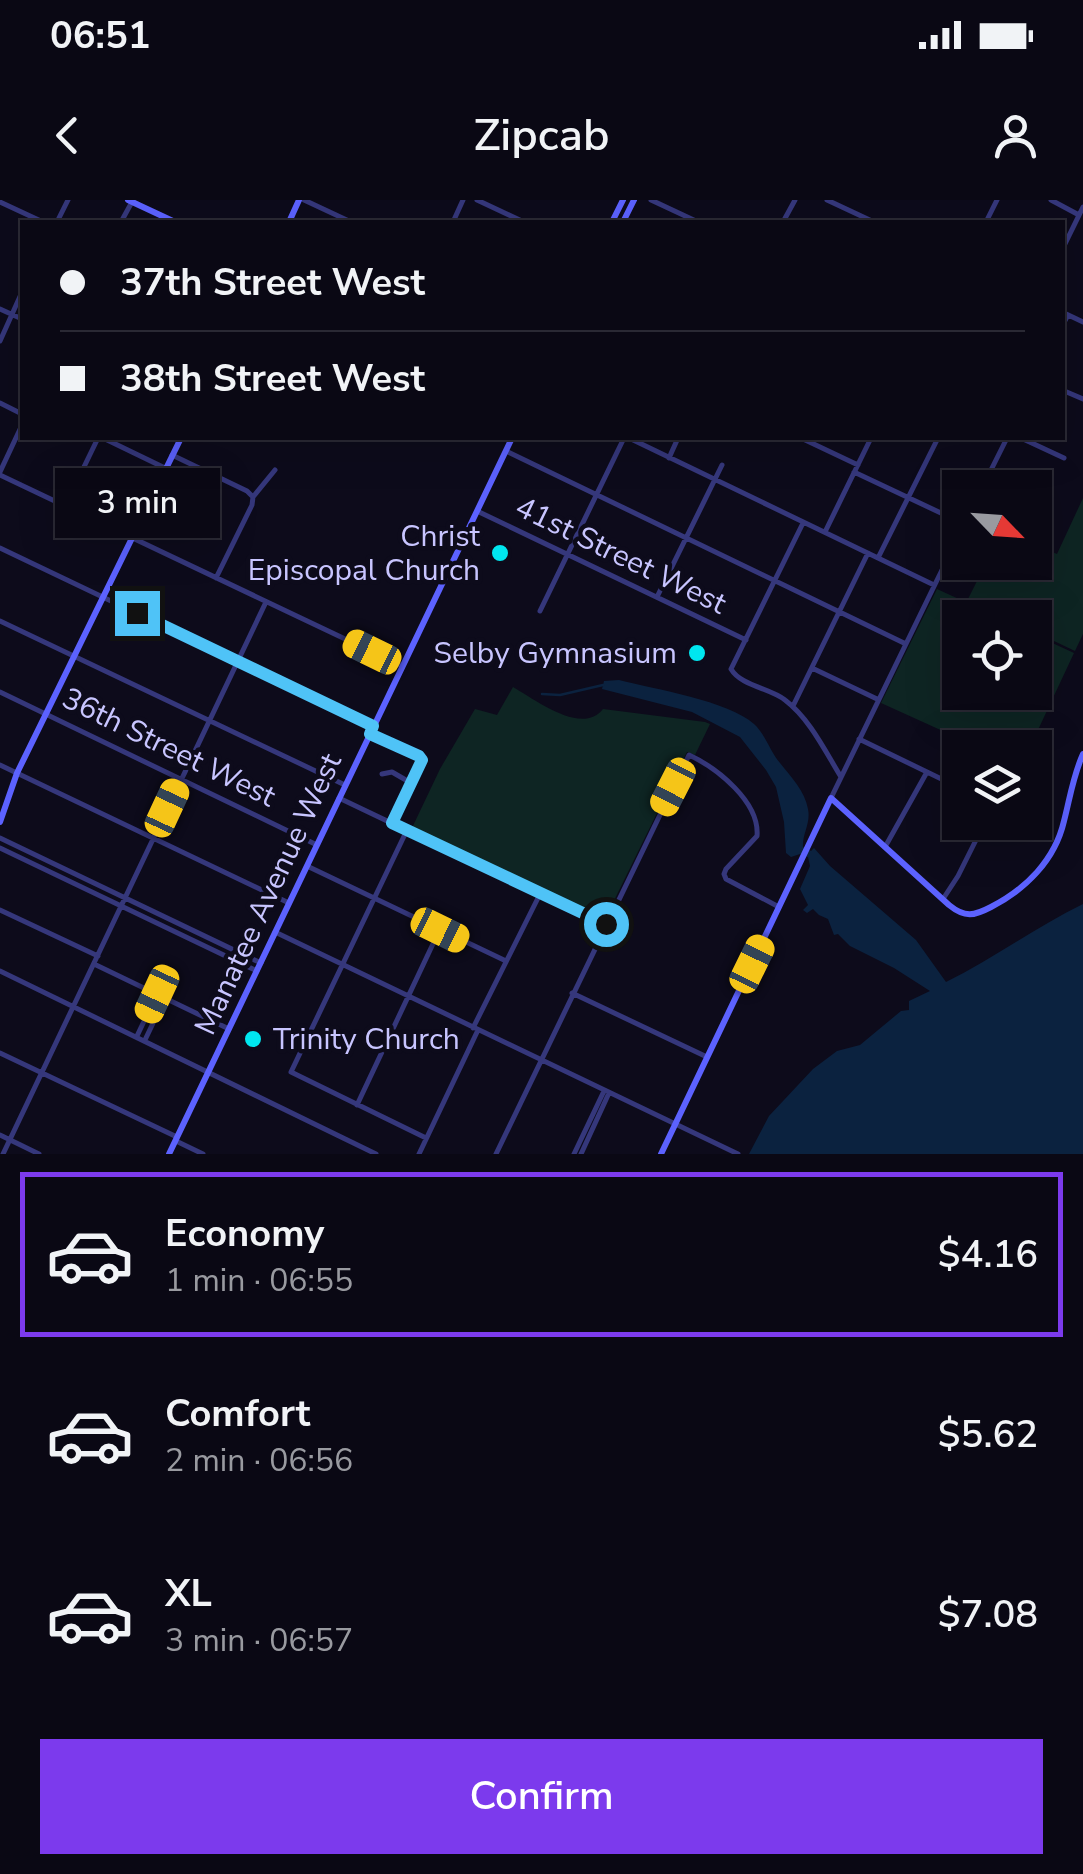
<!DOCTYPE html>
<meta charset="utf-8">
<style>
:root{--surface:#0a0814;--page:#13111d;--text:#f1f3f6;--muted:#999aa0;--line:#2a2934;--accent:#7c3aed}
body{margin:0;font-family:"Nunito Sans",sans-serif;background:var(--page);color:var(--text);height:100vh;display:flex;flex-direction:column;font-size:38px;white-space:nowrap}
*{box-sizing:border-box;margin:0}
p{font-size:32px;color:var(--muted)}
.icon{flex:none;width:55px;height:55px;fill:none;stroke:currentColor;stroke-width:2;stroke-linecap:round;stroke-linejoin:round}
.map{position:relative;height:954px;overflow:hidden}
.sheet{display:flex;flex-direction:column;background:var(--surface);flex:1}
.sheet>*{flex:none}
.banner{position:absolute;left:20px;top:20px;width:1045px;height:220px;border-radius:0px;box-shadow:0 10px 40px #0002,0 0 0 2px var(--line);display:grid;align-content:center;height:220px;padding:0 40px;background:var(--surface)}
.needle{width:65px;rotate:115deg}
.fabs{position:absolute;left:942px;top:270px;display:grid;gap:20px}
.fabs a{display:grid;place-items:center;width:110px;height:110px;border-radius:0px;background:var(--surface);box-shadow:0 10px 40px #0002,0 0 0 2px var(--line);font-size:50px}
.end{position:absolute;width:45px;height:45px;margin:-22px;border:12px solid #4fc3f7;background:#111;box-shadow:0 0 0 5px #111}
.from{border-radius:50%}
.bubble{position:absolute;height:70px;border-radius:0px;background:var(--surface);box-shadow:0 10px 40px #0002,0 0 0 2px var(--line);font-size:32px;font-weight:600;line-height:70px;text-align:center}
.car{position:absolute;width:30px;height:60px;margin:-30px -15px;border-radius:12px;box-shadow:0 0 8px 2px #0007;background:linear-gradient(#f5c518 24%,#345 0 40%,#f5c518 0 76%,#345 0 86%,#f5c518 0)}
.banner b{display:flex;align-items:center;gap:35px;height:95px;font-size:38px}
.banner b+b{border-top:2px solid var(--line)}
.banner i{width:25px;height:25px;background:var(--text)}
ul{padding:18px 0 0;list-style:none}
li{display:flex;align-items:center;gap:30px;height:165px;margin:0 20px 15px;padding:0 20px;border:5px solid transparent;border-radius:0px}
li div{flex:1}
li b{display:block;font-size:38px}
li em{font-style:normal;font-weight:600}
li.on{border-color:var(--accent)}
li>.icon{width:90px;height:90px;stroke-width:1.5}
.button{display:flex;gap:20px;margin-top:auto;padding:20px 40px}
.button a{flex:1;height:115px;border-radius:0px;background:var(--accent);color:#fff;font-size:40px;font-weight:600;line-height:115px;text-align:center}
.status{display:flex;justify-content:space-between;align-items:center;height:70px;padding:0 50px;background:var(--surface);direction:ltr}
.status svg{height:28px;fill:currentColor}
header{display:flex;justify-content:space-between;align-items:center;height:130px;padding:0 40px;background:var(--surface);font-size:45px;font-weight:600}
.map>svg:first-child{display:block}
.green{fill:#0e2523}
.water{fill:#0b223f}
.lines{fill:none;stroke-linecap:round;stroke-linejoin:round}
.stream{stroke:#0b223f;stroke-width:2.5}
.street{stroke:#35377b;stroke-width:5}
.secondary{stroke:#5c62ff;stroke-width:6}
.route{stroke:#4fc3f7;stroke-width:12}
.poi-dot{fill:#00e7f0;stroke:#0d0b1b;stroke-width:4}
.labels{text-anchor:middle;stroke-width:9;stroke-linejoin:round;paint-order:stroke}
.poi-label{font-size:30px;fill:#c8c5ff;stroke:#0d0b1b;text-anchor:end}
.street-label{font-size:30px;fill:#c8c5ff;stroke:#0d0b1b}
</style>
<div class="status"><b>06:51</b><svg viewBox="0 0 49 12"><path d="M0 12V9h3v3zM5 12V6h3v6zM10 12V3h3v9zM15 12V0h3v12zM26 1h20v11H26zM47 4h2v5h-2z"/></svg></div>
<header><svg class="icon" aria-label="back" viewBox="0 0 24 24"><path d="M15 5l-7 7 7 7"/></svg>Zipcab<svg class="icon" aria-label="person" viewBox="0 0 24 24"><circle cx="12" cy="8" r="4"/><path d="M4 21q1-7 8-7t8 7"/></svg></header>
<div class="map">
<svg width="1083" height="954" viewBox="0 0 1083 954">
<rect width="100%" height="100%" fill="#0d0b1b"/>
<!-- green -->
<path class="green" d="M 1083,298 L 1083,434 L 1075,451 L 1035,432 L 1035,418 L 1003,417 L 967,401 L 986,363 L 1035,362 L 1035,345 L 1057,354 Z
M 937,389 L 998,417 L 960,418 L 960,492 L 1035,492 L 1035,435 L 1074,453 L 1030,547 L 978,547 L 881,503 Z
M 513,487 C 536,500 582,536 603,509 L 705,522 L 710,524 L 695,555 L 687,552 L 604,721 L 411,630 L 440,569 L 475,509 L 497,515 Z"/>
<!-- water -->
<path class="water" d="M 619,480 C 654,489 729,501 754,524 C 765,534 770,551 780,563 C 791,577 805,591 808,609 C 811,623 802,634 803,647 L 811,651 L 814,648 L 830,666 L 916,740 L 946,782 C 993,759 1036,727 1083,704 L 1083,954 L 749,954 L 769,916 L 813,869 L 837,851 L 860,845 L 901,811 L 909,810 L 909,801 L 930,791 L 894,768 L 850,746 L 838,734 L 834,735 L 828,719 L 819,715 L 813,709 L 807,713 L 803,710 L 808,705 L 800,689 L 810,666 L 808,657 L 800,654 L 791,657 L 786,653 L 784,622 L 776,587 L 766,570 L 740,537 L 692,512 L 602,489 L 604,481 Z"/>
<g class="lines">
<!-- stream -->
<path class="stream" d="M 542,494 L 560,495 L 603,485"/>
<!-- street -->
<path class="street" d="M 304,0 L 351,22
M 477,0 L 524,22
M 651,0 L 698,22
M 827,0 L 874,22
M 1051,0 L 1079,15
M 0,2 L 43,22
M 57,22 L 68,0
M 121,22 L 133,0
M 453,22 L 463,0
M 783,22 L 795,0
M 986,22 L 997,0
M 1062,50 L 1083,7
M 0,109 L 22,119
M 1062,112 L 1083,122
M 1062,126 L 1068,115
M 0,141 L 22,92
M 1062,190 L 1083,199
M 0,203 L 22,214
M 103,238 L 165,268
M 629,238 L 934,385
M 801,238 L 858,265
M 1021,238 L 1064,258
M 506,251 L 906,444
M 172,255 L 247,291 L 253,297
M 669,258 L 678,238
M 0,272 L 22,225
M 854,272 L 960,322
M 0,275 L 402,466
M 982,288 L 1007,238
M 65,306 L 98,238
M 1035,308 L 1043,313
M 477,311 L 746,440
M 803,323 L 731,469 C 741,486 770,488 785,500 C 810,519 825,551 841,577
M 825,332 L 871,238
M 0,348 L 373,526
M 878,358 L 938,238
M 216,378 L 252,305 L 253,297 L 275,270
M 657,397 L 722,265
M 540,411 L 624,238
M 0,421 L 345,585
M 812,468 L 877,499
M 0,492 L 317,645
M 793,506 L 868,353
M 370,533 L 421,558 L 392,623
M 859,539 L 960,588
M 0,565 L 289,703
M 382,574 L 392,572 L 411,583
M 339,598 L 605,725
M 831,598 L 960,333
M 407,630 L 291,872 L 426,938
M 0,638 L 261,763
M 885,647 L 927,572
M 0,648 L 257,771
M 307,666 L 506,761
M 943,699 L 958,676 L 985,622
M 0,710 L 98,756
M 275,732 L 738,954
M 94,764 L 229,829
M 0,771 L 376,954
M 572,793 L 707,857
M 473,828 L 540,694
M 137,836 L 157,794
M 145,840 L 165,798
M 0,853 L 177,937
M 357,905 L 440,729
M 0,935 L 39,954
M 176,941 L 203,954
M 3,954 L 266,402
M 419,954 L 478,830
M 496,954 L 689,555 C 717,568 760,602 757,636 L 726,669 L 724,674 L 726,679 L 779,707
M 574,954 L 604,891
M 581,954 L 609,893"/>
<!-- secondary -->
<path class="secondary" d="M 128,0 L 175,22
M 289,22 L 299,0
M 612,22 L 623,0
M 623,22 L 634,0
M 0,622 L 17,573 L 181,238
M 169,954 L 512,238
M 661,954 L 831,598 L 949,705 C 965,718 974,716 991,707 C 1026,689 1055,660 1064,621 C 1070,598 1073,576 1083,554"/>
</g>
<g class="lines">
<!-- route -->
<path class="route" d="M 137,413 L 373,526 L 370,534 L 419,556 L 422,560 L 392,623 L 606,724"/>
</g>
<!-- markers -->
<g class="poi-dot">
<circle cx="500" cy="353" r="10"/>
<circle cx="697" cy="453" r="10"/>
<circle cx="253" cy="839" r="10"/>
</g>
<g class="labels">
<!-- poi labels -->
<g class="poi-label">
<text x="480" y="346">Christ<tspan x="480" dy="34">Episcopal Church</tspan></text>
<text x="677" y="463">Selby Gymnasium</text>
<text x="273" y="849" text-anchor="start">Trinity Church</text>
</g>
<!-- street labels -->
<g class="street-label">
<text transform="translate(621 355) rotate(26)" y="10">41st Street West</text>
<text transform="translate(169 547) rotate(26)" y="10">36th Street West</text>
<text transform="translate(268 694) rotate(-65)" y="10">Manatee Avenue West</text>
</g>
</g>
</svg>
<div class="fabs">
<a><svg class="needle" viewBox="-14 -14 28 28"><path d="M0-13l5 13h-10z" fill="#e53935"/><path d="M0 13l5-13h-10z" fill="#999aa0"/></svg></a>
<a><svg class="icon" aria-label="locate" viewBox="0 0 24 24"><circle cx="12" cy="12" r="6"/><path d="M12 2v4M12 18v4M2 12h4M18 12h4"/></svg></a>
<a><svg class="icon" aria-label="layers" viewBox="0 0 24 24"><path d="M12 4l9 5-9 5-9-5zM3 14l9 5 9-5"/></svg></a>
</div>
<i class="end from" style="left:606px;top:724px"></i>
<i class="end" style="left:137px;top:413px"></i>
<div class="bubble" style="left:55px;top:268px;width:165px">3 min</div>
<i class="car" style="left:372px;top:452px;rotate:296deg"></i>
<i class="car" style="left:673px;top:587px;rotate:207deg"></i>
<i class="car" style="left:167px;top:608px;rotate:25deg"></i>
<i class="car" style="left:440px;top:730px;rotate:116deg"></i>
<i class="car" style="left:752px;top:764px;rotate:26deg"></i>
<i class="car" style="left:157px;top:794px;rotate:205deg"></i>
<div class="banner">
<b><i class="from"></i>37th Street West</b>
<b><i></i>38th Street West</b>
</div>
</div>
<section class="sheet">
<ul>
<li class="on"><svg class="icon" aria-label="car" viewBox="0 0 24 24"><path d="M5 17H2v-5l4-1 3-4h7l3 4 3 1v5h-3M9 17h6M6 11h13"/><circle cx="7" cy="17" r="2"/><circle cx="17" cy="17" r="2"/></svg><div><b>Economy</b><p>1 min · 06:55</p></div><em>$4.16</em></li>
<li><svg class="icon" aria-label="car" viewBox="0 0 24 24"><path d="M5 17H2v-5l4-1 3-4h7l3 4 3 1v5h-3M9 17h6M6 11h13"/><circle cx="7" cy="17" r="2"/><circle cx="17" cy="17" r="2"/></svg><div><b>Comfort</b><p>2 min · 06:56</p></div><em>$5.62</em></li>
<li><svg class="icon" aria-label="car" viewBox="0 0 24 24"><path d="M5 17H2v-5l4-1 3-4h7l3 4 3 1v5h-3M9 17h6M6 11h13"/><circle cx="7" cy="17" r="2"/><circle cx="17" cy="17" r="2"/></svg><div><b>XL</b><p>3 min · 06:57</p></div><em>$7.08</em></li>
</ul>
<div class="button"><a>Confirm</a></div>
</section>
